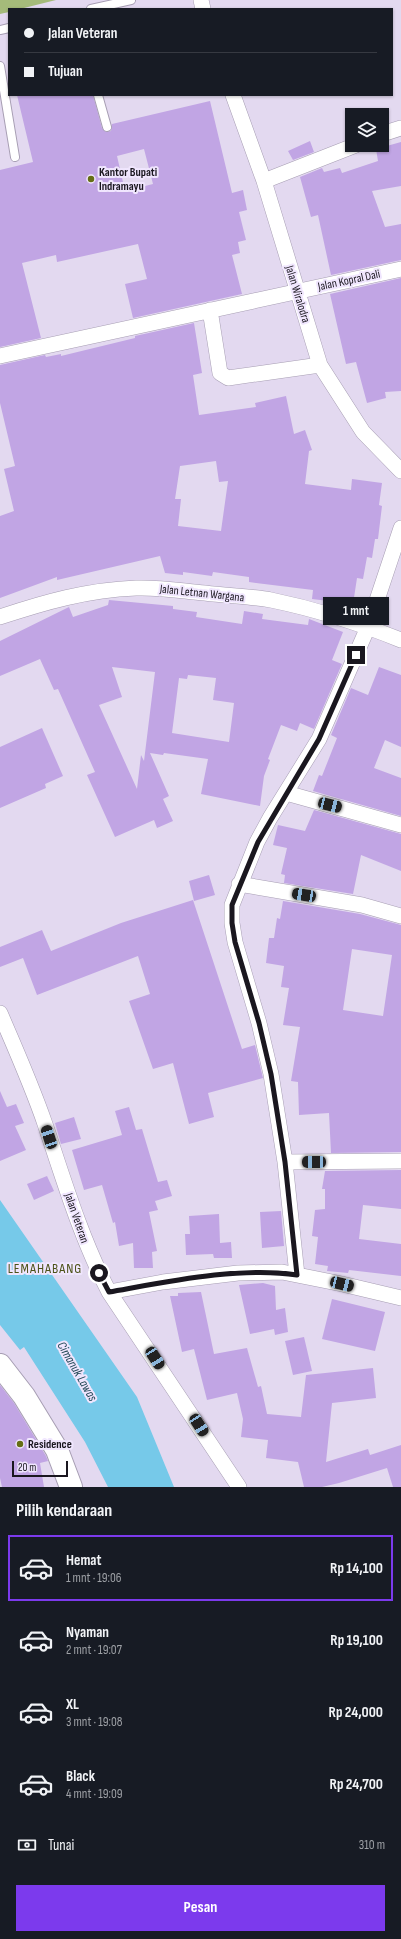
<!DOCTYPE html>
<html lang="id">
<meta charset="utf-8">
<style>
:root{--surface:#171b24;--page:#20242c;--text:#f1f3f6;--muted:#9ea1a6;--line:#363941;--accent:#7c3aed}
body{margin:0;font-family:"Sofia Sans Condensed",sans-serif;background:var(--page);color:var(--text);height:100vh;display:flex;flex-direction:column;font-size:15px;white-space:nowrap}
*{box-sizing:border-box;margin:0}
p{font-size:13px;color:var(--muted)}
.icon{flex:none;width:22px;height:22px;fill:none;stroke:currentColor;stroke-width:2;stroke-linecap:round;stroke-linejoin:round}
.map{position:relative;height:1487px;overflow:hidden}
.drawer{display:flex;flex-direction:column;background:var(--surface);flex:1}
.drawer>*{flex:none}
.banner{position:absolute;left:8px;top:8px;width:385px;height:88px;border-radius:0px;box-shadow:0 1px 3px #0004;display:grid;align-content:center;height:88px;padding:0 16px;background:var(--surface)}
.tools{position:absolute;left:345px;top:108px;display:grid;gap:8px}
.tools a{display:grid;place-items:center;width:44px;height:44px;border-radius:0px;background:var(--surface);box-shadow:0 1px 3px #0004;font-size:20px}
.scale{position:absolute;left:12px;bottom:10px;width:56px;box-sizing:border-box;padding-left:4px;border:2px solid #1a171f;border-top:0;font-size:11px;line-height:14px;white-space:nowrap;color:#1a171f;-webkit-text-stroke:3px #f0e6fe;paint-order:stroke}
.end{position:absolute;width:18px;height:18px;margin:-9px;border:5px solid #1a171f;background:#fff;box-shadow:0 0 0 2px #fff}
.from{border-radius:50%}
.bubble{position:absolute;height:28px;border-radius:0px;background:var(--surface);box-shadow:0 1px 3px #0004;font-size:13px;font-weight:700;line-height:28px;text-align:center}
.car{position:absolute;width:12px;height:24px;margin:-12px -6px;border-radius:5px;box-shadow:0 0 3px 1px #0007;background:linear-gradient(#222 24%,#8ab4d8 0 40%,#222 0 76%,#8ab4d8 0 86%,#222 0)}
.banner b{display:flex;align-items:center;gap:14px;height:38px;font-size:15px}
.banner b+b{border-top:1px solid var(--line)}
.banner i{width:10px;height:10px;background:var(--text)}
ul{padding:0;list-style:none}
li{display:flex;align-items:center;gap:12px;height:66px;margin:0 8px 6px;padding:0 8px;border:2px solid transparent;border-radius:0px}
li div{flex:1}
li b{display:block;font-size:15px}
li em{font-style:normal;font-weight:700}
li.on{border-color:var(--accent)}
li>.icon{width:36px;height:36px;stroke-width:1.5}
h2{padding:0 16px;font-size:18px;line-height:48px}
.pay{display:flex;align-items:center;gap:10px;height:44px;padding:0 16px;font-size:15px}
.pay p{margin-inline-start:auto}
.button{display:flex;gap:8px;margin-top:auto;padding:8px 16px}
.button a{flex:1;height:46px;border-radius:0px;background:var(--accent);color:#fff;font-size:16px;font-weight:700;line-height:46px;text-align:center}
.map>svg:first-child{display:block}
.green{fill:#a5bb7a}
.water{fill:#76c9e9}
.building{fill:#c1a5e4;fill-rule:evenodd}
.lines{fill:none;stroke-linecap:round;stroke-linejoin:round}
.lane-casing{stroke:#a79eb3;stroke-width:10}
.street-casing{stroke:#a79eb3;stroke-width:16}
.secondary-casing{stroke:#a79eb3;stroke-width:24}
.lane{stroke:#fff;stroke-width:8}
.street{stroke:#fff;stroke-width:15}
.secondary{stroke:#fff;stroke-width:22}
.route{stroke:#1a171f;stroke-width:5}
.poi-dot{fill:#656e14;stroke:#f0e6fe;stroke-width:1.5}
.labels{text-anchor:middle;stroke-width:4;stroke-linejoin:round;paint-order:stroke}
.poi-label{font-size:12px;font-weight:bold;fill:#1a171f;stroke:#f0e6fe;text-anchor:start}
.street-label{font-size:12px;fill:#1a171f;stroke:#f0e6fe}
.water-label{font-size:13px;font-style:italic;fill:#224856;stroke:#f0e6fe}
.quarter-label{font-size:14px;letter-spacing:1px;fill:#4c5218;stroke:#f0e6fe}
</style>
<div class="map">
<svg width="401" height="1487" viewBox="0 0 401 1487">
<rect width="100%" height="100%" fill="#e3d9f0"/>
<!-- green -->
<path class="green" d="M 0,0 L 56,0 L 20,9 L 9,9 L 9,12 L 0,14 Z"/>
<!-- water -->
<path class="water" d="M 0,1200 L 137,1397 L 174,1487 L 108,1487 L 85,1442 L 24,1347 L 20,1350 L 0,1325 Z"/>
<!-- building -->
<path class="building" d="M 17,95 L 93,95 L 102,128 L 106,132 L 111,131 L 112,124 L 210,101 L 232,193 L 243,190 L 247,210 L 239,212 L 246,240 L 238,242 L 240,253 L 232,255 L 242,294 L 133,318 L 125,284 L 147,279 L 138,244 L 57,262 L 56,255 L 22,263 L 41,338 L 0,347 L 0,170 L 33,162 ZM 144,149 L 153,184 L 125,191 L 117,156 Z
M 310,141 L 314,152 L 293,160 L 288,151 Z
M 401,142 L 401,186 L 372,191 L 385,227 L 401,224 L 401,260 L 331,275 L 318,215 L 311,217 L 300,177 L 322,168 L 324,172 L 340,168 L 342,173 L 378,161 L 376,149 Z
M 401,278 L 401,391 L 385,392 L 386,398 L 367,403 L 356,362 L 346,364 L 330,294 Z
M 194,323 L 202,373 L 193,375 L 199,415 L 256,407 L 255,403 L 286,396 L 294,434 L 305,430 L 312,450 L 309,451 L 305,484 L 351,490 L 352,479 L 382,483 L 379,505 L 382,506 L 378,539 L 375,539 L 372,558 L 367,557 L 363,579 L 357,578 L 353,604 L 312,599 L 313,590 L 249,582 L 249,577 L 213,572 L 212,576 L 183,572 L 183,575 L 165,573 L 160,556 L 57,580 L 57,577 L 0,598 L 0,516 L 14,511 L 4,469 L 15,466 L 0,403 L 0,365 L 45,355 L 46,357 L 61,354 L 61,356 L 135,338 L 135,336 ZM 216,461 L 219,482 L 228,481 L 221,531 L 178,526 L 181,499 L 175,499 L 180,466 Z
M 109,600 L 173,606 L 173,609 L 197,612 L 196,617 L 242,624 L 244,611 L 263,614 L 262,619 L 308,625 L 309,619 L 343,632 L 332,660 L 342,664 L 314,729 L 300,723 L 297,731 L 281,725 L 268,759 L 270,760 L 264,776 L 260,806 L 201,794 L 208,759 L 164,753 L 163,755 L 150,753 L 169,796 L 163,799 L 173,821 L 157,828 L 154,820 L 115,837 L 87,775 L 95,772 L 58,689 L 54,690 L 40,659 L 0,676 L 0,641 L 69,607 L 73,617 L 108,605 ZM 112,667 L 155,672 L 144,761 L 141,755 L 137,789 L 99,705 L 122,697 ZM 188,675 L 216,678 L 213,700 L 234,703 L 229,742 L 172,733 L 179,678 L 187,679 Z
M 379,667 L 401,675 L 401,747 L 385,740 L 374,768 L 401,778 L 401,816 L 313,791 L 319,775 L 322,776 L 337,738 L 331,735 L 351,688 L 368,695 Z
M 42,728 L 63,776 L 45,784 L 46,788 L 0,808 L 0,747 Z
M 314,810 L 401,834 L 401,871 L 361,855 L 353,894 L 284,883 L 285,875 L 281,874 L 287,848 L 273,845 L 278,825 L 305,831 Z
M 209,875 L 215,895 L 194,901 L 189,881 Z
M 193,900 L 242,1049 L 255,1045 L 263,1078 L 208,1093 L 214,1117 L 189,1124 L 173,1063 L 153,1069 L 129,1001 L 150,994 L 138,956 L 37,995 L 23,958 L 0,967 L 0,947 L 42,930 L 51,951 L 121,923 Z
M 283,901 L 360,914 L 401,925 L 401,1152 L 331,1153 L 329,1113 L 299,1115 L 298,1082 L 291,1081 L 300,1027 L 283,1025 L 289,988 L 281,987 L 284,966 L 266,963 L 269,938 L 274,938 L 277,918 L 280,919 ZM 352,949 L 392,955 L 383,1016 L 343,1010 Z
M 0,1091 L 7,1107 L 16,1104 L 24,1123 L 15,1126 L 26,1150 L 0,1161 Z
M 129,1107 L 136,1130 L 142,1129 L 158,1182 L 167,1180 L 172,1196 L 155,1201 L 158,1210 L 149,1212 L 157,1251 L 152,1252 L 153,1268 L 134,1268 L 133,1243 L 119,1246 L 115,1222 L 113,1223 L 102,1185 L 84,1190 L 72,1150 L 122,1135 L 115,1111 Z
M 74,1117 L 81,1139 L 61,1144 L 55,1123 Z
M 401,1170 L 401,1209 L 363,1205 L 359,1239 L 401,1244 L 401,1276 L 349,1270 L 348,1273 L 327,1271 L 328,1266 L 315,1264 L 318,1237 L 312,1236 L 315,1210 L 325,1209 L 325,1189 L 322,1189 L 325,1171 Z
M 47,1176 L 54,1191 L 34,1200 L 27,1184 Z
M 281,1211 L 284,1246 L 262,1248 L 260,1212 Z
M 219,1214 L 220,1243 L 231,1242 L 232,1258 L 214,1258 L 213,1254 L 186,1255 L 185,1234 L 190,1234 L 189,1216 Z
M 263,1283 L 275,1286 L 276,1310 L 285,1308 L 288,1332 L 275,1335 L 274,1329 L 250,1334 L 239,1285 Z
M 201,1292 L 214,1354 L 247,1348 L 258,1387 L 261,1386 L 267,1414 L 301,1417 L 306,1375 L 373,1368 L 376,1398 L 332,1403 L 326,1462 L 368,1449 L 370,1455 L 401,1445 L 401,1487 L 393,1487 L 387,1468 L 339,1483 L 322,1487 L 304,1487 L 298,1462 L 266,1458 L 268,1440 L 241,1437 L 243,1419 L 237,1393 L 207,1400 L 194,1349 L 182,1352 L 170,1296 L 178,1296 L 178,1293 Z
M 332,1299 L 385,1312 L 375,1351 L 322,1339 Z
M 304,1337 L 312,1371 L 293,1375 L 285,1341 Z
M 0,1385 L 14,1403 L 46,1456 L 48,1461 L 40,1463 L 44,1487 L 2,1487 L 0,1478 Z"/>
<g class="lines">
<!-- lane casing -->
<g class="lane-casing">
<path id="lane" d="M 91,9 L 131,0
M 0,30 L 9,28
M 0,66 L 15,157
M 98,95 L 107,127"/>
</g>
<!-- street casing -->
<g class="street-casing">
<path id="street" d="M 201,0 L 203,9
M 233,95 L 264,181 L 320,365 L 363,432 L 401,471
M 382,134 L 401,128
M 264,181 L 356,145
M 210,310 L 220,373 L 228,378 L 320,365
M 0,356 L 401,269
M 0,617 C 45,602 87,590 136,588 C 159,587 182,591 205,593 C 227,596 249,596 271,600 C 315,609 359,623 401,640
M 286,793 L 401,825
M 239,884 L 362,905 L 401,916
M 0,1013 C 16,1050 32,1086 45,1124 C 64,1181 81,1238 109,1292 L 239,1487
M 285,1162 L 401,1161
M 297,1275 L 285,1162 L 271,1074 L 259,1023 L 235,942 L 232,923 L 232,905 L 257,842 L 270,818 L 319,739 L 368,627 L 401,528
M 109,1292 L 163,1282 L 238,1273 L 282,1272 L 342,1284 L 401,1298"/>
</g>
<!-- secondary casing -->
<g class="secondary-casing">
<path id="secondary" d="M 0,1365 L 24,1396 L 57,1450 L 71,1487"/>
</g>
<!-- lane -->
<use href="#lane" class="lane"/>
<!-- street -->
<use href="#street" class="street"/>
<!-- secondary -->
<use href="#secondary" class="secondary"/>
</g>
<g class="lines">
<!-- route -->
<path class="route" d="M 99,1273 L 109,1292 C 166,1282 241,1266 297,1275 L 285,1162 L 271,1074 L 259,1023 L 235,942 L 232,923 L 232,905 L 258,842 L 319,739 L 356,655"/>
</g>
<!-- markers -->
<g class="poi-dot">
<circle cx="91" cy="179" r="4"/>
<circle cx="20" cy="1444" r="4"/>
</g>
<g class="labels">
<!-- poi labels -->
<g class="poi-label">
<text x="99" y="176">Kantor Bupati<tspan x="99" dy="14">Indramayu</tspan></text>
<text x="28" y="1448">Residence</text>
</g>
<!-- street labels -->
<g class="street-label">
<text transform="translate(349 280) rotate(-12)" y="4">Jalan Kopral Dali</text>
<text transform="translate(298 294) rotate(73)" y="4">Jalan Wiralodra</text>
<text transform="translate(202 593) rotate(6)" y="4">Jalan Letnan Wargana</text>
<text transform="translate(77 1218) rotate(71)" y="4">Jalan Veteran</text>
</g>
<!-- water labels -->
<g class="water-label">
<text transform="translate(78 1371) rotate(60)" y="5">Cimanuk Lawas</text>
</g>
<!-- quarter labels -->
<g class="quarter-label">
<text x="45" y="1273">LEMAHABANG</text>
</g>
</g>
</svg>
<div class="tools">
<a><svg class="icon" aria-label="layers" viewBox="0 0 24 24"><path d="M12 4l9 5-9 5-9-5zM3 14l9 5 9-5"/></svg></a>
</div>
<div class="scale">20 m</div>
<i class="end from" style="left:99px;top:1273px"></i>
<i class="end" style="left:356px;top:655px"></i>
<div class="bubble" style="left:323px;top:597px;width:66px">1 mnt</div>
<i class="car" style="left:330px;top:805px;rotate:104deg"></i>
<i class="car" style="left:304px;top:895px;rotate:279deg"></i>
<i class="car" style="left:49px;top:1137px;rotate:342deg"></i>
<i class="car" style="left:314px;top:1162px;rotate:270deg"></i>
<i class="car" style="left:342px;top:1284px;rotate:104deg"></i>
<i class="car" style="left:155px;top:1358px;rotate:147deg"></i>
<i class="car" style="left:199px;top:1425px;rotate:147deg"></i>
<div class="banner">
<b><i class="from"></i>Jalan Veteran</b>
<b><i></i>Tujuan</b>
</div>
</div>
<section class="drawer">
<h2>Pilih kendaraan</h2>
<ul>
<li class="on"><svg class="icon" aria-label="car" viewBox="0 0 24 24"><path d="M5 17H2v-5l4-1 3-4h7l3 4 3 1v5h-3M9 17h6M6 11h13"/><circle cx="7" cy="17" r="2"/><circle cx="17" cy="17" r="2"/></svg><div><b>Hemat</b><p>1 mnt · 19:06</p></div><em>Rp 14,100</em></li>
<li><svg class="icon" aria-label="car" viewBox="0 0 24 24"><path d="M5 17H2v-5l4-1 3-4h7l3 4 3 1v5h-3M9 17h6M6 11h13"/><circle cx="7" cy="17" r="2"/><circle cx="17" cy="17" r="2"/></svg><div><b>Nyaman</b><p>2 mnt · 19:07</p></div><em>Rp 19,100</em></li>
<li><svg class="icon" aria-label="car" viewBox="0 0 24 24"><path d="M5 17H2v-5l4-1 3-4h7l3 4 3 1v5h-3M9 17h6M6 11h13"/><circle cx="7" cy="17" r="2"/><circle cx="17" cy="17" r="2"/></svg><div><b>XL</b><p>3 mnt · 19:08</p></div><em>Rp 24,000</em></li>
<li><svg class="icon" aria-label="car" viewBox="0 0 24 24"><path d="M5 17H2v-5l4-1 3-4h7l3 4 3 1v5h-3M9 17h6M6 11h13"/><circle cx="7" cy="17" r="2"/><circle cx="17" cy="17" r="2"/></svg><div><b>Black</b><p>4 mnt · 19:09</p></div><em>Rp 24,700</em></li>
</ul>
<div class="pay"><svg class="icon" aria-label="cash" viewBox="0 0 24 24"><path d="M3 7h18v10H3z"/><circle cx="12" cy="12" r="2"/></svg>Tunai<p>310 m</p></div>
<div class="button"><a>Pesan</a></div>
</section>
